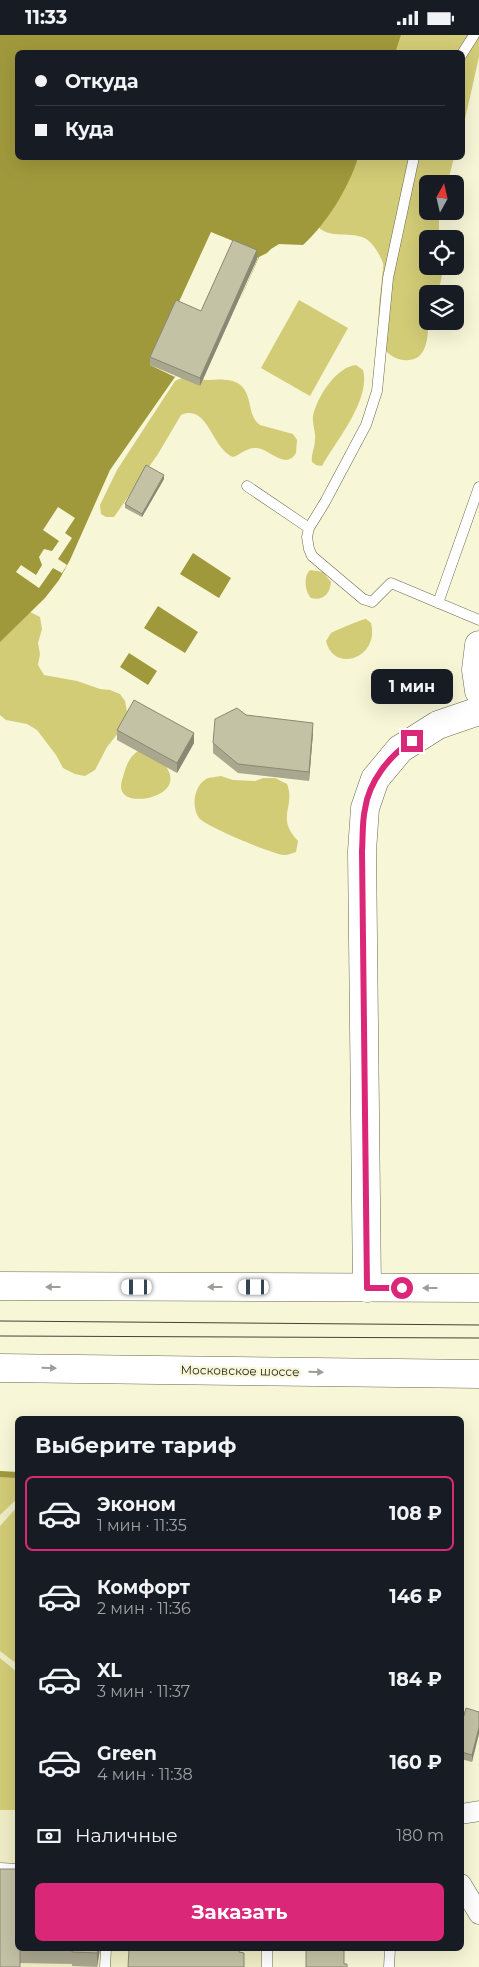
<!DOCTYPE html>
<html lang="ru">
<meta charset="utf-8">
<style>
:root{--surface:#171b24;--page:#20242c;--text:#f1f3f6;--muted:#9ea1a6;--line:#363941;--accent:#db2777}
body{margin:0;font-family:Montserrat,sans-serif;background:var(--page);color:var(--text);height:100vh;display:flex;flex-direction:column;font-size:19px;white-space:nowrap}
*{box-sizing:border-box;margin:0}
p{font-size:16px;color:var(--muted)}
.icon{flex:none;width:28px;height:28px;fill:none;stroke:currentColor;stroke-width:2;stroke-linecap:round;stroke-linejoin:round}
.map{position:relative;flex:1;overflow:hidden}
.details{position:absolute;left:15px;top:1381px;width:449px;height:535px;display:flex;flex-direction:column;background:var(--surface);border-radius:8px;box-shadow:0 5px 20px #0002}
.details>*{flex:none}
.hud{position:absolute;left:15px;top:15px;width:450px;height:110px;border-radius:8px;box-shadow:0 5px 20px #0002;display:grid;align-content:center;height:110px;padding:0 20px;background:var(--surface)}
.needle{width:32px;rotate:8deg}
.fabs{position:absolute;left:419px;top:140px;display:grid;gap:10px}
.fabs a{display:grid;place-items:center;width:45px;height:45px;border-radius:8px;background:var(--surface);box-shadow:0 5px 20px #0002;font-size:25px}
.end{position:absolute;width:22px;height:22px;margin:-11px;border:6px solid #db2777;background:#fff;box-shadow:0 0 0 2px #fff}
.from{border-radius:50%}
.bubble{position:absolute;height:35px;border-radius:8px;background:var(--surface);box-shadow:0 5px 20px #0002;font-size:16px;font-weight:700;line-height:35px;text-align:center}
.car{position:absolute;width:15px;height:30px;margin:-15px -8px;border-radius:6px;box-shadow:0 0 4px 1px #0007;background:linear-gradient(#fff 24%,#345 0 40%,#fff 0 76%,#345 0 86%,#fff 0)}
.hud b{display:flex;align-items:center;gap:18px;height:48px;font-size:19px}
.hud b+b{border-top:1px solid var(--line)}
.hud i{width:12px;height:12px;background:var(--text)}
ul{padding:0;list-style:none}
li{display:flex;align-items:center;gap:15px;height:75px;margin:0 10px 8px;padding:0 10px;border:2px solid transparent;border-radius:8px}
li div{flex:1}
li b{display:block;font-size:19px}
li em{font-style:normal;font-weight:700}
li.on{border-color:var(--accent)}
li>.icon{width:45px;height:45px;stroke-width:1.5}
h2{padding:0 20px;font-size:22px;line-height:60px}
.pay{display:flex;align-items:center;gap:12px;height:55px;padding:0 20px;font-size:19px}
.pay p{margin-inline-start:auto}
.primary-button{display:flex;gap:10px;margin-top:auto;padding:10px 20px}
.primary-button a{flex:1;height:58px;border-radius:8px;background:var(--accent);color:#fff;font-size:20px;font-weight:700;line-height:58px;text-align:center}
.status{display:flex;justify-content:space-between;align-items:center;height:35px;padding:0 25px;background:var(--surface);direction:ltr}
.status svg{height:14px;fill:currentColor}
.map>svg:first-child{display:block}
.built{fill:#efedc6}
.green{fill:#d2cc77}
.water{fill:#a0993c}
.pier{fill:#f7f6d7}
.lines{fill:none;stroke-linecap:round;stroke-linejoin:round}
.stream{stroke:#a0993c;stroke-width:6}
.lane-casing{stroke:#6b694f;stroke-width:11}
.street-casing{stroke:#6b694f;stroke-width:21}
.secondary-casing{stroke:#6b694f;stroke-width:29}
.primary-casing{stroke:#6b694f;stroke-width:29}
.lane{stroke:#fff;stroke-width:10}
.street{stroke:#fff;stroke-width:20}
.secondary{stroke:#fff;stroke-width:28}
.primary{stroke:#fff;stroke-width:28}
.tram{stroke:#444335;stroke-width:1}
.wall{fill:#a9a78e}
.shaded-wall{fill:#898874}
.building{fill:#c4c2a5;stroke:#898874}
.oneway{fill:#9e9d98}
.route{stroke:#db2777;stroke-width:6}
.labels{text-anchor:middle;stroke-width:4.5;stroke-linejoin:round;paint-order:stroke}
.street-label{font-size:12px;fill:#27261b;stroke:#f7f6d7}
</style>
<div class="status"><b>11:33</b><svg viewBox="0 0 49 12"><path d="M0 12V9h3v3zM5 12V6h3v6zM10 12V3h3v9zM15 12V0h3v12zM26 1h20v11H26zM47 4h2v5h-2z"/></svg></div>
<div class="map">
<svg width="479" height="1932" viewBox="0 0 479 1932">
<rect width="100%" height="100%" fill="#f7f6d7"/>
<!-- built -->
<path class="built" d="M 0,1440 L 18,1441 L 18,1914 L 263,1914 L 264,1932 L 0,1932 Z"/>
<!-- green -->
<path class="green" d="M 390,0 L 479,0 L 479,22 L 463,93 L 462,18 L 380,18 Z
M 337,123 L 454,123 L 447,149 L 428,149 L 428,176 L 439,176 L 439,204 L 428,204 L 428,231 L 443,231 C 442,241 441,250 436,259 L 428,259 C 427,277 435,324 409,325 C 401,326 394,323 388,318 C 373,303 380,263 382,243 C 382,239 384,232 383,228 C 381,222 375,212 371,208 C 358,193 332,206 318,192 Z
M 299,265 L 348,293 L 310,361 L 261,333 Z
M 356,330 L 363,335 C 371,365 336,406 322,431 L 316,430 L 312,427 C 311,418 315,413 315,404 C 316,397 312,389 313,381 C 317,362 336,332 356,330 Z
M 184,342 C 192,343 200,345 208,345 C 227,344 244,343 249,366 C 251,375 252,384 260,390 L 293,399 L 297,405 L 296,418 C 285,436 269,413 256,413 C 248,412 241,419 233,422 C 211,413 208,368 181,380 L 158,419 L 114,482 L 106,482 L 101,479 L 100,470 L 117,435 L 175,346 Z
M 310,535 L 323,537 L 331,547 C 330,559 323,566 311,563 C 305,557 303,541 310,535 Z
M 30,577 L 40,582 L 42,594 L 38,608 L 40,619 L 38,630 L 44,640 L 77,646 L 100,654 L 110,655 L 120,659 L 125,666 L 127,677 L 123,692 L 107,712 L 95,735 L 85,741 L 75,739 L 63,733 L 56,720 L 37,695 L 27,689 L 6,685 L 0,680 L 0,605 Z
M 366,584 L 371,588 C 380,623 334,639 326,606 L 331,598 C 337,595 362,584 366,584 Z
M 138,716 C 146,719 157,722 163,728 C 190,758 136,771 125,760 C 119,755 121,748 123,742 C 126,731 129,722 138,716 Z
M 221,741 L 233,745 L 255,746 L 263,743 L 275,743 L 287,749 C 296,772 275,782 298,806 L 296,817 C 292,818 288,820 284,820 C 272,819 205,791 199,783 C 191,772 194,751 206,744 C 210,742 217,742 221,741 Z
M 0,1436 L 17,1439 L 18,1463 L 0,1480 Z
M 17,1472 L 17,1629 L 0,1616 L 0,1491 Z
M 0,1623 L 17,1637 L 17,1775 L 0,1775 Z"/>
<!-- water -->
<path class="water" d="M 0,0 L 401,0 L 395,18 L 18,18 L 18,122 L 358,123 C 348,154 327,188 303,210 L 279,209 L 271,214 L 267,218 L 259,222 L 241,263 L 216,252 L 175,342 L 110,435 L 70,525 L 59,545 L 45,563 L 0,607 Z
M 193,518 L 231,543 L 219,563 L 180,539 Z
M 158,571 L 198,597 L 185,618 L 144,593 Z
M 129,618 L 157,636 L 148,650 L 120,632 Z"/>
<!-- pier -->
<path class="pier" d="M 211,197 L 233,206 L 231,212 L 258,223 L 241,263 L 216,252 L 175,342 L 150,330 Z
M 58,472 L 75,483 L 65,498 L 72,503 L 58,524 L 67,530 L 62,538 L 53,533 L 39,553 L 16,537 L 21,530 L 36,540 L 42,530 L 39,522 L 44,514 L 52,516 L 59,506 L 43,495 Z"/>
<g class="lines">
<!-- stream -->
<path class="stream" d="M 0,1439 L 18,1440"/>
<!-- lane casing -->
<g class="lane-casing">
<path id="lane" d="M 462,19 L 474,0
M 414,122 L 388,243 L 377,356 L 366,390 L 325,467 L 309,493 L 307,502 L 309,514 L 312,521 L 363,564 L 372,567 L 391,548 L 479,585
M 247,451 L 309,493
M 438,568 L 479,452
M 0,1833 L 18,1834
M 105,1932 L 106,1914
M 267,1932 L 267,1914
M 389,1932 L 390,1914"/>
</g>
<!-- street casing -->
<g class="street-casing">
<path id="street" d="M 461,1779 L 479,1776
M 461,1849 L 479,1879"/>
</g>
<!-- secondary casing -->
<g class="secondary-casing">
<path id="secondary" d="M 479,610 L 476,635 L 479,656
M 367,1253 L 362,816 L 365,773 L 375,744 L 400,714 L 438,690 L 479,676"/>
</g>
<!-- primary casing -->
<g class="primary-casing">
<path id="primary" d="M 0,1251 L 479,1253
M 0,1333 L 479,1339"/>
</g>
<!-- lane -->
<use href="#lane" class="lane"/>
<!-- street -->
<use href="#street" class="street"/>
<!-- secondary -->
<use href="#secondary" class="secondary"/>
<!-- primary -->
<use href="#primary" class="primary"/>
<!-- tram -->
<path class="tram" d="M 0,1286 L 479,1290
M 0,1301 L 479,1303"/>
</g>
<!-- wall -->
<path class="wall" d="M 257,224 L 200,351 L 150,330 L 150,322 L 201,276 Z
M 164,444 L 142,482 L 125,473 L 125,469 Z
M 246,680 L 313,698 L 309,746 L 238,738 L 213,718 L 213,708 Z
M 117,695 L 194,708 L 177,738 L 117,705 Z
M 479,1677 L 472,1727 L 461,1724 L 461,1691 Z
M 18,1914 L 100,1914 L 97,1932 L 72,1931 L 72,1929 L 20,1928 Z"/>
<!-- shaded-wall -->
<path class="shaded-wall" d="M 257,215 L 257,224 L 200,351 L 200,343 Z
M 164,440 L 164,444 L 142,482 L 142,479 Z
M 313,688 L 313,698 L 309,746 L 309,737 Z
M 194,698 L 194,708 L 177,738 L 177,728 Z
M 479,1692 L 479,1699 L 472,1727 L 472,1720 Z
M 98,1914 L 100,1914 L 97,1932 L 97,1918 Z"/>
<!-- building -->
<path class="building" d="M 233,205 L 257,215 L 200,343 L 150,322 L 176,265 L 201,276 Z
M 146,430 L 164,440 L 142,479 L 125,469 Z
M 134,665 L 194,698 L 177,728 L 117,695 Z
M 237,673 L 246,680 L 313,688 L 309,737 L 238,729 L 213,708 L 215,684 Z
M 466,1673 L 479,1677 L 479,1692 L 472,1720 L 461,1717 L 461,1691 Z
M 0,1834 L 18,1834 L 18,1914 L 20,1914 L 20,1932 L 0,1932 Z
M 32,1914 L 98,1914 L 97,1918 L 72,1917 L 72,1915 Z
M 129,1914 L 239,1914 L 239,1917 L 244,1918 L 244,1932 L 128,1932 Z
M 306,1914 L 344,1914 L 344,1929 L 347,1929 L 347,1932 L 306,1932 Z"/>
<!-- one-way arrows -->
<defs><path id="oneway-solid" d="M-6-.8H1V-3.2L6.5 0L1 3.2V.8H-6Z" transform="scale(1.25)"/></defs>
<g class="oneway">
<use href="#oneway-solid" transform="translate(53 1252) rotate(-180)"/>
<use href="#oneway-solid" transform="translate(215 1252) rotate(-180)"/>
<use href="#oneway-solid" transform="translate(430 1253) rotate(-180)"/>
<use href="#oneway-solid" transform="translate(49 1333) rotate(1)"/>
<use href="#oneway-solid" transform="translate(316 1337) rotate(1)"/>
</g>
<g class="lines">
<!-- route -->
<path class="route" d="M 402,1253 L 367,1253 L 362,816 C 363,802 362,787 365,774 C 369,746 390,720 412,706"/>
</g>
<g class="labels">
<!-- street labels -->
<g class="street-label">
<text transform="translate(240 1336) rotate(1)" y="4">Московское шоссе</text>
</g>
</g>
</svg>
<div class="fabs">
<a><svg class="needle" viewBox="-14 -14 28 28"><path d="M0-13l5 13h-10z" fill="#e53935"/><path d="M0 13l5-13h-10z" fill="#9ea1a6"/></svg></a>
<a><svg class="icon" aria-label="locate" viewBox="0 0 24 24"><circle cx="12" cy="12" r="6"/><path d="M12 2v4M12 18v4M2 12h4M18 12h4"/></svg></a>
<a><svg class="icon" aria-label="layers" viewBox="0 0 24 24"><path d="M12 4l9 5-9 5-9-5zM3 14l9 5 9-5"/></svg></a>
</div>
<i class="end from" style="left:402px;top:1253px"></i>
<i class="end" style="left:412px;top:706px"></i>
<div class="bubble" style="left:371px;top:634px;width:82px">1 мин</div>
<i class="car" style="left:137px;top:1252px;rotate:270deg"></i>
<i class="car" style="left:254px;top:1252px;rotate:270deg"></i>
<div class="hud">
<b><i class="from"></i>Откуда</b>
<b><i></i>Куда</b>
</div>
<section class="details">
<h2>Выберите тариф</h2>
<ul>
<li class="on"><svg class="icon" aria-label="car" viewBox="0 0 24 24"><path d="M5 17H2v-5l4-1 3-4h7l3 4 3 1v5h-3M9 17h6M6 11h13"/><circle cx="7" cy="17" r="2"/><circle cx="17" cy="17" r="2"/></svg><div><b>Эконом</b><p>1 мин · 11:35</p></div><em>108 ₽</em></li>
<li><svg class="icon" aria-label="car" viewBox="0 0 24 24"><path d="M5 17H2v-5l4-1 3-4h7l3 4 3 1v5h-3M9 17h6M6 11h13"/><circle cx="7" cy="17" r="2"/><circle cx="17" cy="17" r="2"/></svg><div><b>Комфорт</b><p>2 мин · 11:36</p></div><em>146 ₽</em></li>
<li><svg class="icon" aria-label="car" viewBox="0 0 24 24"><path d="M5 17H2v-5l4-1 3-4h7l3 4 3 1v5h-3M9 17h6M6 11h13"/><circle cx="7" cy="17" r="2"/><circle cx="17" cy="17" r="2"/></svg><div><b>XL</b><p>3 мин · 11:37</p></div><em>184 ₽</em></li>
<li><svg class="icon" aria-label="car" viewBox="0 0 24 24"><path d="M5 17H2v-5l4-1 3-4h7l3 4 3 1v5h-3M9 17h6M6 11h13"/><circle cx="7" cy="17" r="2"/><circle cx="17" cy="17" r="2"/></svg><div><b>Green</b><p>4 мин · 11:38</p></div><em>160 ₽</em></li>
</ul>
<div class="pay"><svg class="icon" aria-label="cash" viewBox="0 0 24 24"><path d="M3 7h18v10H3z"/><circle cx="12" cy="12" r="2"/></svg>Наличные<p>180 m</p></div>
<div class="primary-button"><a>Заказать</a></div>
</section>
</div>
